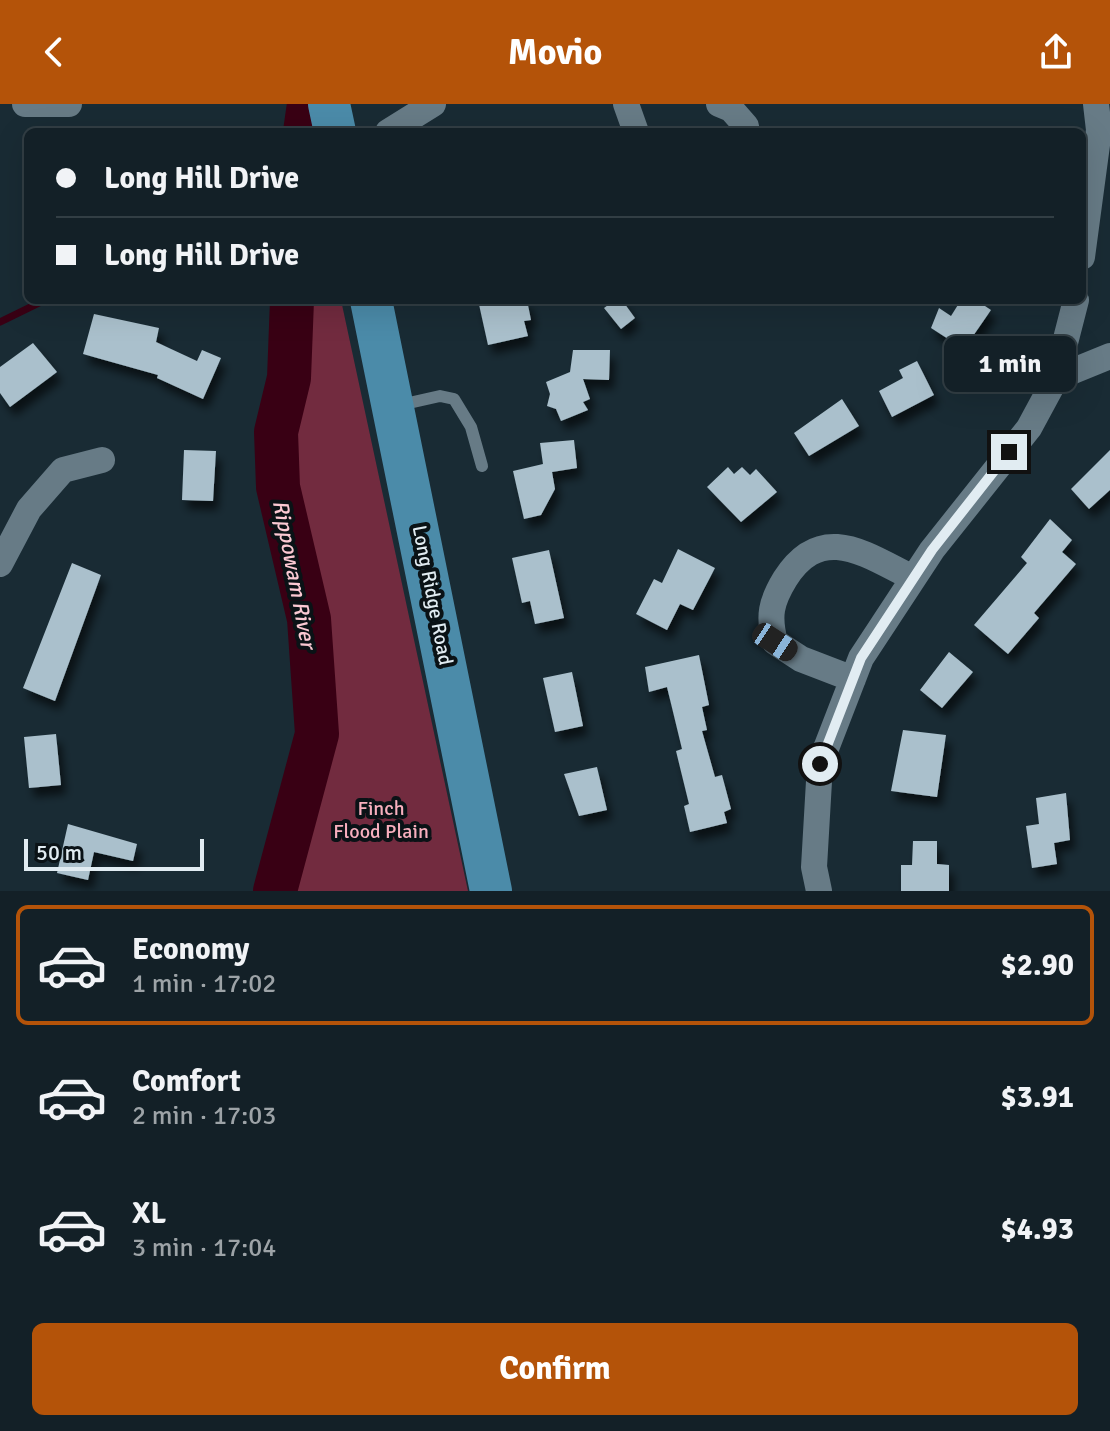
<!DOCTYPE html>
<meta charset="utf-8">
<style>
:root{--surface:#132027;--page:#1c282f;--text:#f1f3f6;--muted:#9da3a7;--line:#323e44;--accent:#b45309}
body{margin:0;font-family:Signika,sans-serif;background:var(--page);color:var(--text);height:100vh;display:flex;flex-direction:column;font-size:30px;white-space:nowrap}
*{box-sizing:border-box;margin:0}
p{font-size:26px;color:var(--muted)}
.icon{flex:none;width:44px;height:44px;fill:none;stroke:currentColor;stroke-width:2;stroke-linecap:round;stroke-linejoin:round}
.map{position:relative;height:787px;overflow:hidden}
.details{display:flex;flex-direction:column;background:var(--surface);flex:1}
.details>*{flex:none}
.hud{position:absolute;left:24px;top:24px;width:1062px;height:176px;border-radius:12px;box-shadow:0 8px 32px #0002,0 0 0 2px var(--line);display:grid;align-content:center;height:176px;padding:0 32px;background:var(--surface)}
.scale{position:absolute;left:24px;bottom:20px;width:180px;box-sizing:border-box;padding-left:8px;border:4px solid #e1ecf2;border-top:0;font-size:22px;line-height:28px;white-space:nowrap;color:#e1ecf2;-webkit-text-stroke:6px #0a1216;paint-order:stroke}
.end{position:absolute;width:36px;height:36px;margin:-18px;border:10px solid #e1ecf2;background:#111;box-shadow:0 0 0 4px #111}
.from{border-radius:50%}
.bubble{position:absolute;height:56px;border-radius:12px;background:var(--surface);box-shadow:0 8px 32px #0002,0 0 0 2px var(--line);font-size:26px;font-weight:700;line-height:56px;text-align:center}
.car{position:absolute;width:24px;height:48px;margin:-24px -12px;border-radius:10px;box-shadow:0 0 6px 2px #0007;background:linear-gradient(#222 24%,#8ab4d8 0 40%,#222 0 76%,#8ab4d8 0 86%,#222 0)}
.hud b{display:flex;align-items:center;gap:28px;height:76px;font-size:30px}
.hud b+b{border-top:2px solid var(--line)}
.hud i{width:20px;height:20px;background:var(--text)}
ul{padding:14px 0 0;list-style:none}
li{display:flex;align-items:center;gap:24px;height:120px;margin:0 16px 12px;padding:0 16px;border:4px solid transparent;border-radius:12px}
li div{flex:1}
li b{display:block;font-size:30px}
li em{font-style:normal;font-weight:700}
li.current{border-color:var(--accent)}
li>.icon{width:72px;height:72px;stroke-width:1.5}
.action{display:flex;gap:16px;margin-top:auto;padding:16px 32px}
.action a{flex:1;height:92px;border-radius:12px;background:var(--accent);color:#fff;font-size:32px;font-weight:700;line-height:92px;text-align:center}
header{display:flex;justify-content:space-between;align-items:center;height:104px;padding:0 32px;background:var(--accent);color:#fff;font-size:36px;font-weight:700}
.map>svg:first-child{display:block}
.green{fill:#722b3f}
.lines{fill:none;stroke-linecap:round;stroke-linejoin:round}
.stream{stroke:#390014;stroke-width:7}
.river{stroke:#390014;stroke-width:44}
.building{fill:#aac0cc;filter:url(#shadow)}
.service{stroke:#677b86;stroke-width:12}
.minor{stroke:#677b86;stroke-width:26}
.primary{stroke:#4b8ba9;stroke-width:42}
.route{stroke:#e1ecf2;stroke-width:10}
.labels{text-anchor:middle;stroke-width:8;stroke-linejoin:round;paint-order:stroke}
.street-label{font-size:20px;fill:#e1ecf2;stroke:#0a1216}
.park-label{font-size:20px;fill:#f8afbe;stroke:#0a1216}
.water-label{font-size:22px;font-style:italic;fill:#fbc9d3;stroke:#0a1216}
</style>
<header><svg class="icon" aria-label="back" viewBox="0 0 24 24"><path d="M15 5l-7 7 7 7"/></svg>Movio<svg class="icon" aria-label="share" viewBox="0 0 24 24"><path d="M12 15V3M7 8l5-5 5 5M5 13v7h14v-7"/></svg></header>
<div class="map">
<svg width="1110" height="787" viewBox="0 0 1110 787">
<defs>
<filter id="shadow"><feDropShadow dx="5" dy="9" stdDeviation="4" flood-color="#0009"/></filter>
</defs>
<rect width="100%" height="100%" fill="#192b34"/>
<!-- green -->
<path class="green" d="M 275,196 L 341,196 L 468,787 L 294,787 L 322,665 L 321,618 L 272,410 Z"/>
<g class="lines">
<!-- stream -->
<path class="stream" d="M 0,218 L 45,196"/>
<!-- river -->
<path class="river" d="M 305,28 L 309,0
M 275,787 L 317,630 L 309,515 L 278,383 L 276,328 L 289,274 L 292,196"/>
</g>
<!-- building -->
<path class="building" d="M 478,196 L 527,196 L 531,216 L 524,217 L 528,232 L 488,241 Z
M 615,196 L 622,196 L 635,214 L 621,225 L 604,204 Z
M 961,196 L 976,196 L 991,206 L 964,245 L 931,224 L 939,204 L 951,212 Z
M 94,210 L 159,224 L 156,238 L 197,257 L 202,246 L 221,254 L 203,295 L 157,274 L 158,271 L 83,250 Z
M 33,239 L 57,268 L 10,303 L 0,289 L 0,263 Z
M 573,246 L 610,246 L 609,276 L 583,275 L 590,295 L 583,298 L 588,306 L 561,317 L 556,305 L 547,302 L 550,290 L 546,278 L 570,268 Z
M 917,257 L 934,291 L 892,313 L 879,287 L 903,274 L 899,266 Z
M 842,295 L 859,322 L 809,352 L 794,329 Z
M 574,336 L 577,364 L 552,368 L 555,385 L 541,411 L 524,415 L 513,367 L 543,360 L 540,339 Z
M 184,346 L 216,347 L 213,397 L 182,396 Z
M 1110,346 L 1110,386 L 1089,405 L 1071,385 Z
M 728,363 L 734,370 L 742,363 L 750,371 L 756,365 L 777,388 L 741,418 L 707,383 Z
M 1050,415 L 1072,436 L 1062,448 L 1076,460 L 1034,509 L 1039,514 L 1008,550 L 974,521 L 1027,459 L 1021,453 Z
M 678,445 L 715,464 L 693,506 L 680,500 L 667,526 L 636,510 L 654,475 L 662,479 Z
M 549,446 L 564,514 L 535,520 L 530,497 L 522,499 L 512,454 Z
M 72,459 L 101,471 L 55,597 L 23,584 Z
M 949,548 L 973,568 L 942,604 L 920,586 Z
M 699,551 L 709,601 L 702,603 L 707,626 L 702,627 L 715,673 L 722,671 L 731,705 L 724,708 L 727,719 L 690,728 L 684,702 L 689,700 L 676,647 L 682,645 L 667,583 L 649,588 L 645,563 Z
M 572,568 L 583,622 L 555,628 L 543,574 Z
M 903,626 L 946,631 L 937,693 L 891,687 Z
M 56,630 L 61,681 L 29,684 L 24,633 Z
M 597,663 L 607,706 L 579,712 L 564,670 Z
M 1066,689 L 1070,736 L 1054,739 L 1057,760 L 1032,764 L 1026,722 L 1039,720 L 1036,694 Z
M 68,720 L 137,740 L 133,757 L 94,748 L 88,776 L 57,769 Z
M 913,737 L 937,737 L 937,760 L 949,761 L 949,787 L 901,787 L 901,761 L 912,761 Z"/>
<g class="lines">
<!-- service -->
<path class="service" d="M 400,301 L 440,292 L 454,295 L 471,323 L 482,362"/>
<!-- minor -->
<path class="minor" d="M 25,0 L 69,0
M 626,0 L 636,28
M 719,0 L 731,5 L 746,22 L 744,28
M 388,28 L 433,0
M 1082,153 L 1099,26 L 1096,0
M 1056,274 L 1110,252
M 0,460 L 29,405 L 63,366 L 102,356
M 853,575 L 801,555 L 775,538 C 768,512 771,498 785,475 C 822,417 866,451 913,474
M 819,787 L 814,763 L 820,660 L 861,554 L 932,446 L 1029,324 L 1056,274 L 1076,196"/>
<!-- primary -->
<path class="primary" d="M 329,0 L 335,28
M 371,196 L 491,787"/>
</g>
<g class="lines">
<!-- route -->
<path class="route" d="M 820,660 L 861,554 L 932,446 L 1009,348"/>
</g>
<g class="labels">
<!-- street labels -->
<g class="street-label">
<text transform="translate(433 491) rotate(79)" y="7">Long Ridge Road</text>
</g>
<!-- park labels -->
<g class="park-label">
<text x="381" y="711">Finch<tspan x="381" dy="23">Flood Plain</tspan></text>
</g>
<!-- water labels -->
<g class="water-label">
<text transform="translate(295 470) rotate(79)" y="8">Rippowam River</text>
</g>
</g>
</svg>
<div class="scale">50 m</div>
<i class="end from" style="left:820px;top:660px"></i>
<i class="end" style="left:1009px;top:348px"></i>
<div class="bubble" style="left:944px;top:232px;width:132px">1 min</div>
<i class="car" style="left:775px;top:538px;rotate:123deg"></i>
<div class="hud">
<b><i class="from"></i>Long Hill Drive</b>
<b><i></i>Long Hill Drive</b>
</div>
</div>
<section class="details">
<ul>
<li class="current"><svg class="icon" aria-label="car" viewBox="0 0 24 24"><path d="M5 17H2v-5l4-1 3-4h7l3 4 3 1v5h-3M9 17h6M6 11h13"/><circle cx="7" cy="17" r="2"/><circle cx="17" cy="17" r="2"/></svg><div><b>Economy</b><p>1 min · 17:02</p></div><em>$2.90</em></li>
<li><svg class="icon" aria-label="car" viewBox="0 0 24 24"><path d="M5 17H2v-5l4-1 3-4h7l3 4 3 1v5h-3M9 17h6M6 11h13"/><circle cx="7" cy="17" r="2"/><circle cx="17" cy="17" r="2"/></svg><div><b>Comfort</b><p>2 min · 17:03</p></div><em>$3.91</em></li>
<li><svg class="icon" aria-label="car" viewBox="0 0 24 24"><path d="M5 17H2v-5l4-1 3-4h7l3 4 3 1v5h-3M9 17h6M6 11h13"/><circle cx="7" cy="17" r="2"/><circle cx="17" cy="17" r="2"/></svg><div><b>XL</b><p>3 min · 17:04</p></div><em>$4.93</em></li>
</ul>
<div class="action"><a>Confirm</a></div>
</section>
